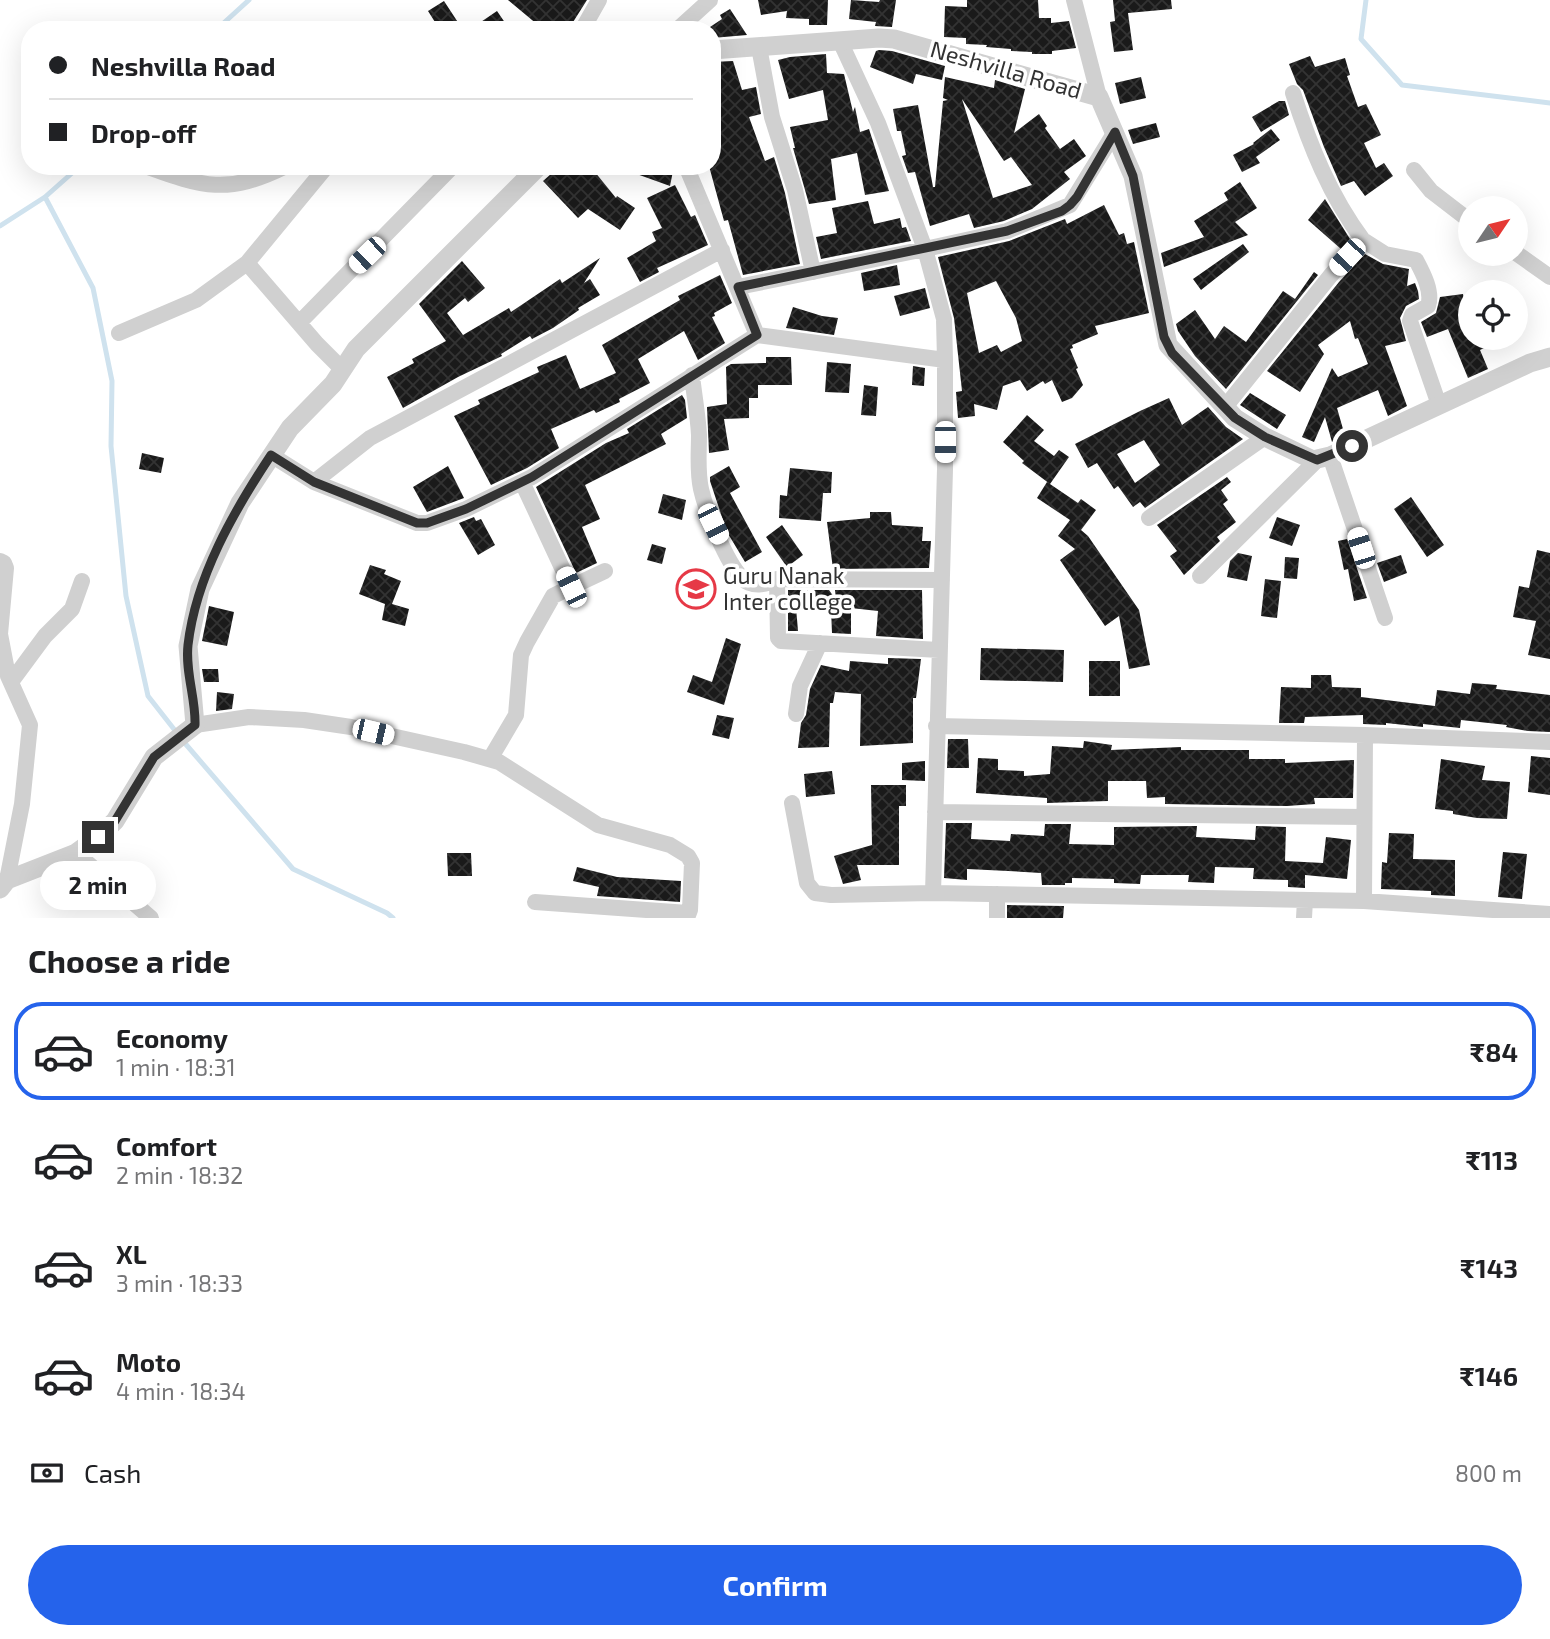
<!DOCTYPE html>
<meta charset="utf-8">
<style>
:root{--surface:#fff;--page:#f6f6f6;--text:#202124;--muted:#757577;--line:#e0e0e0;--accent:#2563eb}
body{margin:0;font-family:"Exo 2",sans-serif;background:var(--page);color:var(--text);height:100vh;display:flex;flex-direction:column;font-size:26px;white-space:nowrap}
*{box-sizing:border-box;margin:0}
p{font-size:23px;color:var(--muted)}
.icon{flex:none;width:38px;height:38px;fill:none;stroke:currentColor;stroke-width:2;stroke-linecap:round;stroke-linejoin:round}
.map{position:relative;height:918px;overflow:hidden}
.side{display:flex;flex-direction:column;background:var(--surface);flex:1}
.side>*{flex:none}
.hud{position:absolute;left:21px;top:21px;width:700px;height:154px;border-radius:28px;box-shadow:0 7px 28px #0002;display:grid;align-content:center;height:154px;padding:0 28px;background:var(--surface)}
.needle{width:46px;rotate:55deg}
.fabs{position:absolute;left:1458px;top:196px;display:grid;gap:14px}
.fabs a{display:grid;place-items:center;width:70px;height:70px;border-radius:50%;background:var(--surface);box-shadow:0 7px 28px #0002;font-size:35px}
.end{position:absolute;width:32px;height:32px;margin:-16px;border:9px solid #333;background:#fff;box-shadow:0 0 0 4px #fff}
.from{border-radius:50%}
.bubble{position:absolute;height:49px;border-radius:24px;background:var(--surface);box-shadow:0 7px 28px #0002;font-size:23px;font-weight:700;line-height:49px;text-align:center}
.car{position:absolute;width:21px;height:42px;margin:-21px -10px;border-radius:9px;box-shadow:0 0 5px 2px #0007;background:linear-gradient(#fff 24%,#345 0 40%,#fff 0 76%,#345 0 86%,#fff 0)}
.hud b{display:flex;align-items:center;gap:24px;height:66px;font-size:26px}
.hud b+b{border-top:2px solid var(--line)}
.hud i{width:18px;height:18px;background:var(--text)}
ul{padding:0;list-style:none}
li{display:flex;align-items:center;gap:21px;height:98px;margin:0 14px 10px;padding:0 14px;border:4px solid transparent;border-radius:28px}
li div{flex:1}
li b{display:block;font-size:26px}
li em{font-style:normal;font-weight:700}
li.on{border-color:var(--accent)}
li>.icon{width:63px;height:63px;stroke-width:1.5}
h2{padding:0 28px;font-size:32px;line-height:84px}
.pay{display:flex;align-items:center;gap:18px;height:77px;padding:0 28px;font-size:26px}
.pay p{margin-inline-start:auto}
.cta{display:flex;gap:14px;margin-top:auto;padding:14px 28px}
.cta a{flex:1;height:80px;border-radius:42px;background:var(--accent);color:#fff;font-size:28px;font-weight:700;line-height:80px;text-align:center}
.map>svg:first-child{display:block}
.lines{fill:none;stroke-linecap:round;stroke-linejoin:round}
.stream{stroke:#cfe2ee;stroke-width:5}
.building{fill:url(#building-cross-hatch);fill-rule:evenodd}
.minor{stroke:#d0d0d0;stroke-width:16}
.tertiary{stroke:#d0d0d0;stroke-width:19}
.route{stroke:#333;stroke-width:9}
.labels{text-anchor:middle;stroke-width:7;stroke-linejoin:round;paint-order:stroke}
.street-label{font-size:23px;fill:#333;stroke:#fff}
.poi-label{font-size:23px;fill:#333;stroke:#fff;text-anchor:start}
</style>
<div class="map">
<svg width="1550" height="918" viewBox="0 0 1550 918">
<defs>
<pattern id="building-cross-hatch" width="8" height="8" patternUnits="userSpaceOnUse" patternTransform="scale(1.75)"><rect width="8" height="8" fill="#1a1a1a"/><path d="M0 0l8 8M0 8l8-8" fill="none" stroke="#333"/></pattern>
</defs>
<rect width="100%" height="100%" fill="#fff"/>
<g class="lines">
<!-- stream -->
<path class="stream" d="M 1366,0 L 1361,39 L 1402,85 L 1550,103
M 216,30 L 249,0
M 45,197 L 93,288 L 112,381 L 111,446 L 126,596 L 148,696 L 177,733
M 0,226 L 45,197 L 80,166
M 183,741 L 293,869 L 387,913 L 393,918"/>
</g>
<!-- building -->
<path class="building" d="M 508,0 L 587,0 L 568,30 L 544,30 Z
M 758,0 L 828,0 L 827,25 L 809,25 L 809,19 L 786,18 L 787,11 L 761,15 Z
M 851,0 L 879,2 L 880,0 L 896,0 L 892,27 L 875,26 L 876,22 L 849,19 Z
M 967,0 L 1038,0 L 1039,18 L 1051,18 L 1051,23 L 1069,21 L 1076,48 L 1052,51 L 1052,54 L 1032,54 L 1032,52 L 1011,51 L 1011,49 L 986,47 L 987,45 L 966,44 L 966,38 L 944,37 L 945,6 L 967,7 Z
M 1113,0 L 1171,0 L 1172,9 L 1128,13 L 1133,50 L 1114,52 L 1110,22 L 1115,21 Z
M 444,1 L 463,30 L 440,30 L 428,11 Z
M 730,9 L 747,35 L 712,38 L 712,30 L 707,29 L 722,19 L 720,15 Z
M 497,11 L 510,30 L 469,30 Z
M 879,50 L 892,51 L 945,66 L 942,80 L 916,74 L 913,84 L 870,67 L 876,51 Z
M 826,54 L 827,73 L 844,74 L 853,112 L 855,107 L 860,132 L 869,129 L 889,191 L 865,195 L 857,153 L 831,159 L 836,200 L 809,204 L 793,148 L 795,148 L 790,127 L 828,120 L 823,90 L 789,99 L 778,60 L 790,57 Z
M 1310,56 L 1315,67 L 1345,58 L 1350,75 L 1347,76 L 1358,107 L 1366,104 L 1381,135 L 1364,143 L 1376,168 L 1384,163 L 1393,176 L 1365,196 L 1354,181 L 1341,186 L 1324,147 L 1303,90 L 1297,84 L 1289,64 Z
M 733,61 L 742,90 L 756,87 L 761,114 L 749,117 L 765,161 L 774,157 L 785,193 L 800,264 L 743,275 L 728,220 L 724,221 L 709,166 L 712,166 L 712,111 L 718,109 L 712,90 L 712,62 Z
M 945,77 L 994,88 L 995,80 L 1025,89 L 1014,133 L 1039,114 L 1047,126 L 1045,128 L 1060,149 L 1074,139 L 1086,156 L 1064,172 L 1070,179 L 1032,209 L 1004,221 L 974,228 L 969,214 L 930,226 L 915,172 L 908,173 L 902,156 L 906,155 L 901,131 L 897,131 L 893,109 L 918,105 L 933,187 L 935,187 L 943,101 L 948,100 L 943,98 ZM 962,99 L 1004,161 L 1011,157 L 1032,185 L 993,198 Z
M 1141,77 L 1146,98 L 1120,104 L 1115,83 Z
M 1279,101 L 1285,101 L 1289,115 L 1261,132 L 1252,117 Z
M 1156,123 L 1160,137 L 1133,144 L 1128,130 Z
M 1271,129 L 1280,140 L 1256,157 L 1260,163 L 1242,172 L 1233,155 L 1254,144 L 1253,143 Z
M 560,166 L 590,166 L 616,198 L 617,196 L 635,208 L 620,230 L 588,209 L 578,218 L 543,181 Z
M 621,166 L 674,166 L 670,186 L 620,168 Z
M 1240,182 L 1257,208 L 1235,222 L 1248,235 L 1164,267 L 1161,253 L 1204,237 L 1194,221 L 1228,200 L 1224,193 Z
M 675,185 L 691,217 L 695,215 L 708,245 L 657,268 L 659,272 L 640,282 L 627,258 L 656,241 L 652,232 L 662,228 L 647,198 Z
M 1325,199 L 1350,239 L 1341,249 L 1308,220 Z
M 868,201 L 874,224 L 900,218 L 902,228 L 906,227 L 911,241 L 821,259 L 816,237 L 837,233 L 832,208 Z
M 1104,205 L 1119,235 L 1124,233 L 1127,244 L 1134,242 L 1149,313 L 1095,326 L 1098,334 L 1072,345 L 1073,348 L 1070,349 L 1078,368 L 1076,369 L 1083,385 L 1072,398 L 1062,402 L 1052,380 L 1045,384 L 1043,381 L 1027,391 L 1020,380 L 1003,386 L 997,410 L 974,404 L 975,416 L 958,418 L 956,392 L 962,391 L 954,318 L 938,257 L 1009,241 L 1065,219 L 1067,224 ZM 996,281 L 1016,318 L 1022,341 L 1001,352 L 997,345 L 979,353 L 967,293 Z
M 1243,244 L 1249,252 L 1201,290 L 1193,279 Z
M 1365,254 L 1383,264 L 1409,269 L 1407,286 L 1415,283 L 1418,291 L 1419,299 L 1406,306 L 1400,318 L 1406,341 L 1385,346 L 1407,406 L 1388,416 L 1378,390 L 1337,408 L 1345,436 L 1332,442 L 1325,417 L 1314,442 L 1302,437 L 1332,368 L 1338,377 L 1368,364 L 1358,338 L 1355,339 L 1350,321 L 1318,345 L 1324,354 L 1300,392 L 1267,371 L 1339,282 Z
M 600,258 L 584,283 L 590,279 L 600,295 L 578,308 L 579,310 L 553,328 L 532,339 L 530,336 L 501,354 L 502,356 L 458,377 L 403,408 L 387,377 L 414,363 L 412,359 L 446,341 L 419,304 L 462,261 L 485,288 L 468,302 L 465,298 L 447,313 L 463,335 L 509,308 L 511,312 L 560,279 L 562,283 Z
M 897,265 L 900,285 L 864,291 L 861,273 Z
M 1314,272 L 1318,275 L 1226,389 L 1195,356 L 1178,331 L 1176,324 L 1195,310 L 1215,339 L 1224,326 L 1246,342 L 1283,291 L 1295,299 Z
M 720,275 L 732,303 L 714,313 L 715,316 L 712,317 L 725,343 L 698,360 L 684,331 L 638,359 L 650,383 L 619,399 L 620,402 L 596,413 L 594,410 L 551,429 L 559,448 L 527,468 L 491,485 L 454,416 L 480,404 L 478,400 L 539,372 L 537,367 L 566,355 L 580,389 L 616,373 L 602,345 L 680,300 L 678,296 Z
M 925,288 L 930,308 L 900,316 L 894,296 Z
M 1463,294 L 1470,338 L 1504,338 L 1480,350 L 1488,369 L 1468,378 L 1448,329 L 1427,337 L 1421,322 L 1436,313 L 1440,297 Z
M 793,307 L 822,316 L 838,318 L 834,335 L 786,328 Z
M 766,357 L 791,357 L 792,385 L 758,385 L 758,398 L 749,398 L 749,418 L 724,419 L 729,450 L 709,453 L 707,407 L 727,404 L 726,367 L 731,364 L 766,363 Z
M 827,362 L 851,364 L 849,393 L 825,392 Z
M 913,366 L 925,368 L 924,386 L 912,385 Z
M 864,385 L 878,387 L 876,416 L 861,415 Z
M 1250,393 L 1286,415 L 1277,429 L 1240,405 Z
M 682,395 L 685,400 L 687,418 L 661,434 L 666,444 L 585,485 L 600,519 L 582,527 L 597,563 L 576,573 L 536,487 L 606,443 L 629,433 L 627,429 Z
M 1169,398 L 1182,425 L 1208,407 L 1226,427 L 1243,439 L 1145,508 L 1140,502 L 1133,507 L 1118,486 L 1114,489 L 1097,463 L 1088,468 L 1075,444 L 1140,411 ZM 1144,440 L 1160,465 L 1135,483 L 1117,454 Z
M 1027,415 L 1044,430 L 1034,441 L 1054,456 L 1059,450 L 1069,457 L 1050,484 L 1022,463 L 1024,461 L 1003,442 Z
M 142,453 L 164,458 L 161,473 L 139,469 Z
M 448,466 L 464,498 L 427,512 L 413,487 Z
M 729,466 L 740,487 L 730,493 L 762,552 L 745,562 L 727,532 L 710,481 L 710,477 Z
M 790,468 L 832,472 L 831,493 L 823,493 L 821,521 L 779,518 L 780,495 L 787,496 Z
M 1227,477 L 1231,482 L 1221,490 L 1228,500 L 1223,504 L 1236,522 L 1217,537 L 1220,541 L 1184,575 L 1170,556 L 1177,551 L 1157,525 Z
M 1047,482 L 1078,503 L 1081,499 L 1096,510 L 1081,530 L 1088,536 L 1139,610 L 1150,665 L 1129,669 L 1119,616 L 1105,626 L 1060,560 L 1075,549 L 1058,536 L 1070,520 L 1037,498 Z
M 663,494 L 686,500 L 682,520 L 658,513 Z
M 1411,497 L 1444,545 L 1427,557 L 1394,509 Z
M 870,512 L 891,512 L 892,525 L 923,527 L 922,541 L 931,541 L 929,568 L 833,569 L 827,522 L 870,518 Z
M 474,517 L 476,521 L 481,519 L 495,545 L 478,555 L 459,523 Z
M 1277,517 L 1300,525 L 1292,546 L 1269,538 Z
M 782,525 L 803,555 L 787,567 L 766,537 Z
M 1347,539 L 1367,598 L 1354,601 L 1348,569 L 1344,570 L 1338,541 Z
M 652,544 L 666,548 L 662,564 L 647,560 Z
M 1537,550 L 1550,553 L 1550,659 L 1528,655 L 1536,621 L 1513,617 L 1519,586 L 1529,588 Z
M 1238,553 L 1252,556 L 1247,581 L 1227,577 L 1230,561 Z
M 1401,555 L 1407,573 L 1384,582 L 1377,563 Z
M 1285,557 L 1299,558 L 1297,579 L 1284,578 Z
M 370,565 L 386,570 L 384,574 L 401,581 L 392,604 L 409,609 L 405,626 L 382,620 L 385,604 L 359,594 Z
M 1265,579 L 1281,581 L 1277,618 L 1261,616 Z
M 788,590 L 829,590 L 836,600 L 835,590 L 922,590 L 923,639 L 876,636 L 878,611 L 851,608 L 851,634 L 832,633 L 831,610 L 796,607 L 798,631 L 788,631 Z
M 209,606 L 234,612 L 227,646 L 202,641 Z
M 726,638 L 741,644 L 724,705 L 687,692 L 693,675 L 712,682 Z
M 981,648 L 1064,650 L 1063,682 L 980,680 Z
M 888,658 L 921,659 L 916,698 L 913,698 L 913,743 L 860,746 L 861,694 L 835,692 L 833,703 L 830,703 L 829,747 L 798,748 L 801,723 L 806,715 L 810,689 L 821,665 L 849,671 L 850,661 L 888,664 Z
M 1089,661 L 1120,661 L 1120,696 L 1089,696 Z
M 202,669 L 218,669 L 219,682 L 204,682 Z
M 1311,675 L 1331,675 L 1332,687 L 1361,688 L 1361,697 L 1435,706 L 1437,690 L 1470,694 L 1472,683 L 1497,685 L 1496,689 L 1550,695 L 1550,732 L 1528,731 L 1506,727 L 1507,725 L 1461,720 L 1460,728 L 1423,724 L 1423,727 L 1386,723 L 1386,725 L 1363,724 L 1363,715 L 1305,717 L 1304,723 L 1279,723 L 1281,687 L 1311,688 Z
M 217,692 L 234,694 L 232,709 L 216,711 Z
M 717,715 L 734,718 L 729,739 L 712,735 Z
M 948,739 L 968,739 L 969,768 L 947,768 Z
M 1084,741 L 1112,745 L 1111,750 L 1181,747 L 1181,750 L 1249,750 L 1249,759 L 1285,759 L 1285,763 L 1354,760 L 1353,798 L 1314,798 L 1315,804 L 1287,806 L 1165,804 L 1165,797 L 1147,798 L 1146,781 L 1108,781 L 1108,801 L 1047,803 L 1047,798 L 976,793 L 978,758 L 998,759 L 998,770 L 1024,771 L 1024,776 L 1050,774 L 1052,746 L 1083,748 Z
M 1531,756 L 1550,758 L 1550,795 L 1528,792 Z
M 1441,759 L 1485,766 L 1482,780 L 1510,782 L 1507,819 L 1477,818 L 1453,814 L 1453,811 L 1435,809 Z
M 925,761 L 925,781 L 902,780 L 902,763 Z
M 832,771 L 835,794 L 806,797 L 804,774 Z
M 871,785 L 906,785 L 906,806 L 899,806 L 899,865 L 857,865 L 861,880 L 843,884 L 834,856 L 872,845 Z
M 946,823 L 972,823 L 971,839 L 1010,841 L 1011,834 L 1044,836 L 1045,824 L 1071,824 L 1069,844 L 1114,845 L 1114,827 L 1197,826 L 1196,837 L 1255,840 L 1256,826 L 1286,827 L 1285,861 L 1323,863 L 1326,837 L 1351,840 L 1347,879 L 1305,875 L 1305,888 L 1288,887 L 1288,880 L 1253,879 L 1254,868 L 1215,867 L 1214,883 L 1188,882 L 1189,875 L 1141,875 L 1140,884 L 1114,883 L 1114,879 L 1072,878 L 1072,883 L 1065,883 L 1065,885 L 1042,885 L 1041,873 L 1008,871 L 967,869 L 967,880 L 944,878 Z
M 1389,833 L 1414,834 L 1413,859 L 1455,860 L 1455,896 L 1431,895 L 1431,891 L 1381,889 L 1382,862 L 1387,863 Z
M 1503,852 L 1527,854 L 1522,899 L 1498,897 Z
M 447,853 L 471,853 L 472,876 L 448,876 Z
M 577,867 L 617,877 L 681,881 L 680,902 L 597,896 L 599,887 L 573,881 Z
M 1007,905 L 1064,906 L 1063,918 L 1007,918 Z"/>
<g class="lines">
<!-- minor -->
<path class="minor" d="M 1074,0 L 1099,97
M 582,30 L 599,0
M 677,30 L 710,0
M 840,41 L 878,123 L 925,249 L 1007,231 L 1070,205 L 1115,132
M 759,47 L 772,117 L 795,190 L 813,272
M 1293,93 C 1310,146 1330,196 1363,240
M 145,166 C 204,187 227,195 286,166
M 327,166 L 247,263 L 317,344 L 342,369
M 686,166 L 757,335
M 1414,170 L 1431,191 L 1470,221
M 1516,253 L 1550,277
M 738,287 L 925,249 L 944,319 L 945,360 L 945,469 L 933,893
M 299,323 L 453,166
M 119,333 L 196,300 L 247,263
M 692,375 C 694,395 698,415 699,435 C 699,453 697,471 701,489 C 706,511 726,562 742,578 C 752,588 766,585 777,579 L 778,638 L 781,641 L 939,650
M 1225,407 L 1331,275 L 1363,240 L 1385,254 L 1416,260 C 1423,273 1433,292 1428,306 L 1412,315 L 1410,321 L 1439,405
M 271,455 L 314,482 L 417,523 L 427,523 L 466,509 L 532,477 L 757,335 L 945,360
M 1330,456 L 1385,618
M 314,482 L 370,438 L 722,250
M 522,482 L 571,587 L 605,571
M 1149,518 L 1265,437
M 0,561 L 4,563 L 6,568 L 0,634
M 1200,576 L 1317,460
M 777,579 L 942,580
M 0,634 L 8,676 L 30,725 L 22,804 L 7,880
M 11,682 L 45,636 L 72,609 L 82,581
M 796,714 L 800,686 L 820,643
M 195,725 L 249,717 L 304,720 L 351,727 L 464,752 L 499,762 L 598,825 L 670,845 L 688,856 L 692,863 L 690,910 L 687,918
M 936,726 L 1365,735 L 1550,742
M 490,759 L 516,715 L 521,655 L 527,642 L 553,596 L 571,587
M 792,803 L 807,883 L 815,893 L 831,895 L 933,893 L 1364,901 L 1365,735
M 935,812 L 1364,817
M 76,853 L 151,918
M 1364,901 L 1550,914
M 535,902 L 688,913
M 997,918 L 997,894
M 1304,918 L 1305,900"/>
<!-- tertiary -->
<path class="tertiary" d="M 712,50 L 879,38 L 894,39 L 1099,97 L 1133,176 L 1168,345 L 1235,418 L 1265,437 L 1313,460 L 1330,456 L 1530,363 L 1550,357
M 0,889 L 7,880 L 76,853 L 98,837 L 115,821 L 154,757 L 195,725 L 188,646 L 200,589 L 240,503 L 290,428 L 333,384 L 356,349 L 539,166"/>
</g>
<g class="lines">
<!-- route -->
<path class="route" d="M 98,837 L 115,821 L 154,757 L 195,725 C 196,699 185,672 188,645 C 196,576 234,511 271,455 L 314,482 L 417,523 L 427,523 L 466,509 L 532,477 L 757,335 L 738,287 L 1007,231 L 1062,211 L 1070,205 L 1077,197 L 1115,132 L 1133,176 L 1164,337 L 1172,353 L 1235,418 L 1265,437 L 1317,460 L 1352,446"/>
</g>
<!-- icons -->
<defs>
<g id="school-ring" transform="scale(2.0125)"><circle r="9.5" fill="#fff" stroke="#e63946" stroke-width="1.5"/><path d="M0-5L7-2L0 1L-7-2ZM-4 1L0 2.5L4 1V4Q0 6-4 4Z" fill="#e63946"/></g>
</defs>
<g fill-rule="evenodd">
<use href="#school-ring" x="696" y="589"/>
</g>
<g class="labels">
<!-- street labels -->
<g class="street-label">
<text transform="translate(1006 70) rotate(16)" y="8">Neshvilla Road</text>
</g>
<!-- poi labels -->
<g class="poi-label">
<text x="723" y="584">Guru Nanak<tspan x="723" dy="26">Inter college</tspan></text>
</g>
</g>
</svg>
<div class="fabs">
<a><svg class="needle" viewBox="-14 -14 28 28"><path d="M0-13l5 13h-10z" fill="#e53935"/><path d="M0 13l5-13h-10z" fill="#757577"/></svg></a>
<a><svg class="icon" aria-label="locate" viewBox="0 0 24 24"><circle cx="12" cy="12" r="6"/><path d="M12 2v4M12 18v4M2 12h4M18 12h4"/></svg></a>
</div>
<i class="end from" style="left:1352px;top:446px"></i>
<i class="end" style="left:98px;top:837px"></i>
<div class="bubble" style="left:40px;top:861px;width:116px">2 min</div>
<i class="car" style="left:367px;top:255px;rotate:226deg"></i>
<i class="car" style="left:1347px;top:257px;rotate:223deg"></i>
<i class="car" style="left:945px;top:442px;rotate:180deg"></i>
<i class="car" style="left:713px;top:524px;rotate:154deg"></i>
<i class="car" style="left:1361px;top:548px;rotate:342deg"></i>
<i class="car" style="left:571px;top:587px;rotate:335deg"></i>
<i class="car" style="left:373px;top:732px;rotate:103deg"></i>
<div class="hud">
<b><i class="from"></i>Neshvilla Road</b>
<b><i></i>Drop-off</b>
</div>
</div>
<section class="side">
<h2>Choose a ride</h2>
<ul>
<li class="on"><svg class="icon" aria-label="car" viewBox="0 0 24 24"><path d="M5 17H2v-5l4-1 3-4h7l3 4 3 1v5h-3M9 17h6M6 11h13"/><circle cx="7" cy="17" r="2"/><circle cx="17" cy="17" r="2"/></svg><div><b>Economy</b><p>1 min · 18:31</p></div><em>₹84</em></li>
<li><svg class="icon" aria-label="car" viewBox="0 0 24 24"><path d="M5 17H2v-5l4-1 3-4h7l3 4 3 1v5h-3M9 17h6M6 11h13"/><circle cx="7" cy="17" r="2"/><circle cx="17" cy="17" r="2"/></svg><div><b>Comfort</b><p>2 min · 18:32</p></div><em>₹113</em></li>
<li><svg class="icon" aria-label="car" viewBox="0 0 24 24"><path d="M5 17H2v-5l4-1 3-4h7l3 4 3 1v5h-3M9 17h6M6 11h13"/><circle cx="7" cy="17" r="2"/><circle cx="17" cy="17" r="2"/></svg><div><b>XL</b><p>3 min · 18:33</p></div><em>₹143</em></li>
<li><svg class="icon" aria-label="car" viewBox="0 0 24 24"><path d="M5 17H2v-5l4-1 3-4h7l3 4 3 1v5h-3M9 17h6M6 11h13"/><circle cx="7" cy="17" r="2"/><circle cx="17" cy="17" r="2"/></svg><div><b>Moto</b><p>4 min · 18:34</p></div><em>₹146</em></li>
</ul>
<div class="pay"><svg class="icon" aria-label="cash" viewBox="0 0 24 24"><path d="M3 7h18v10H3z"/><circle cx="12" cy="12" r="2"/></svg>Cash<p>800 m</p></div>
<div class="cta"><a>Confirm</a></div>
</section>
